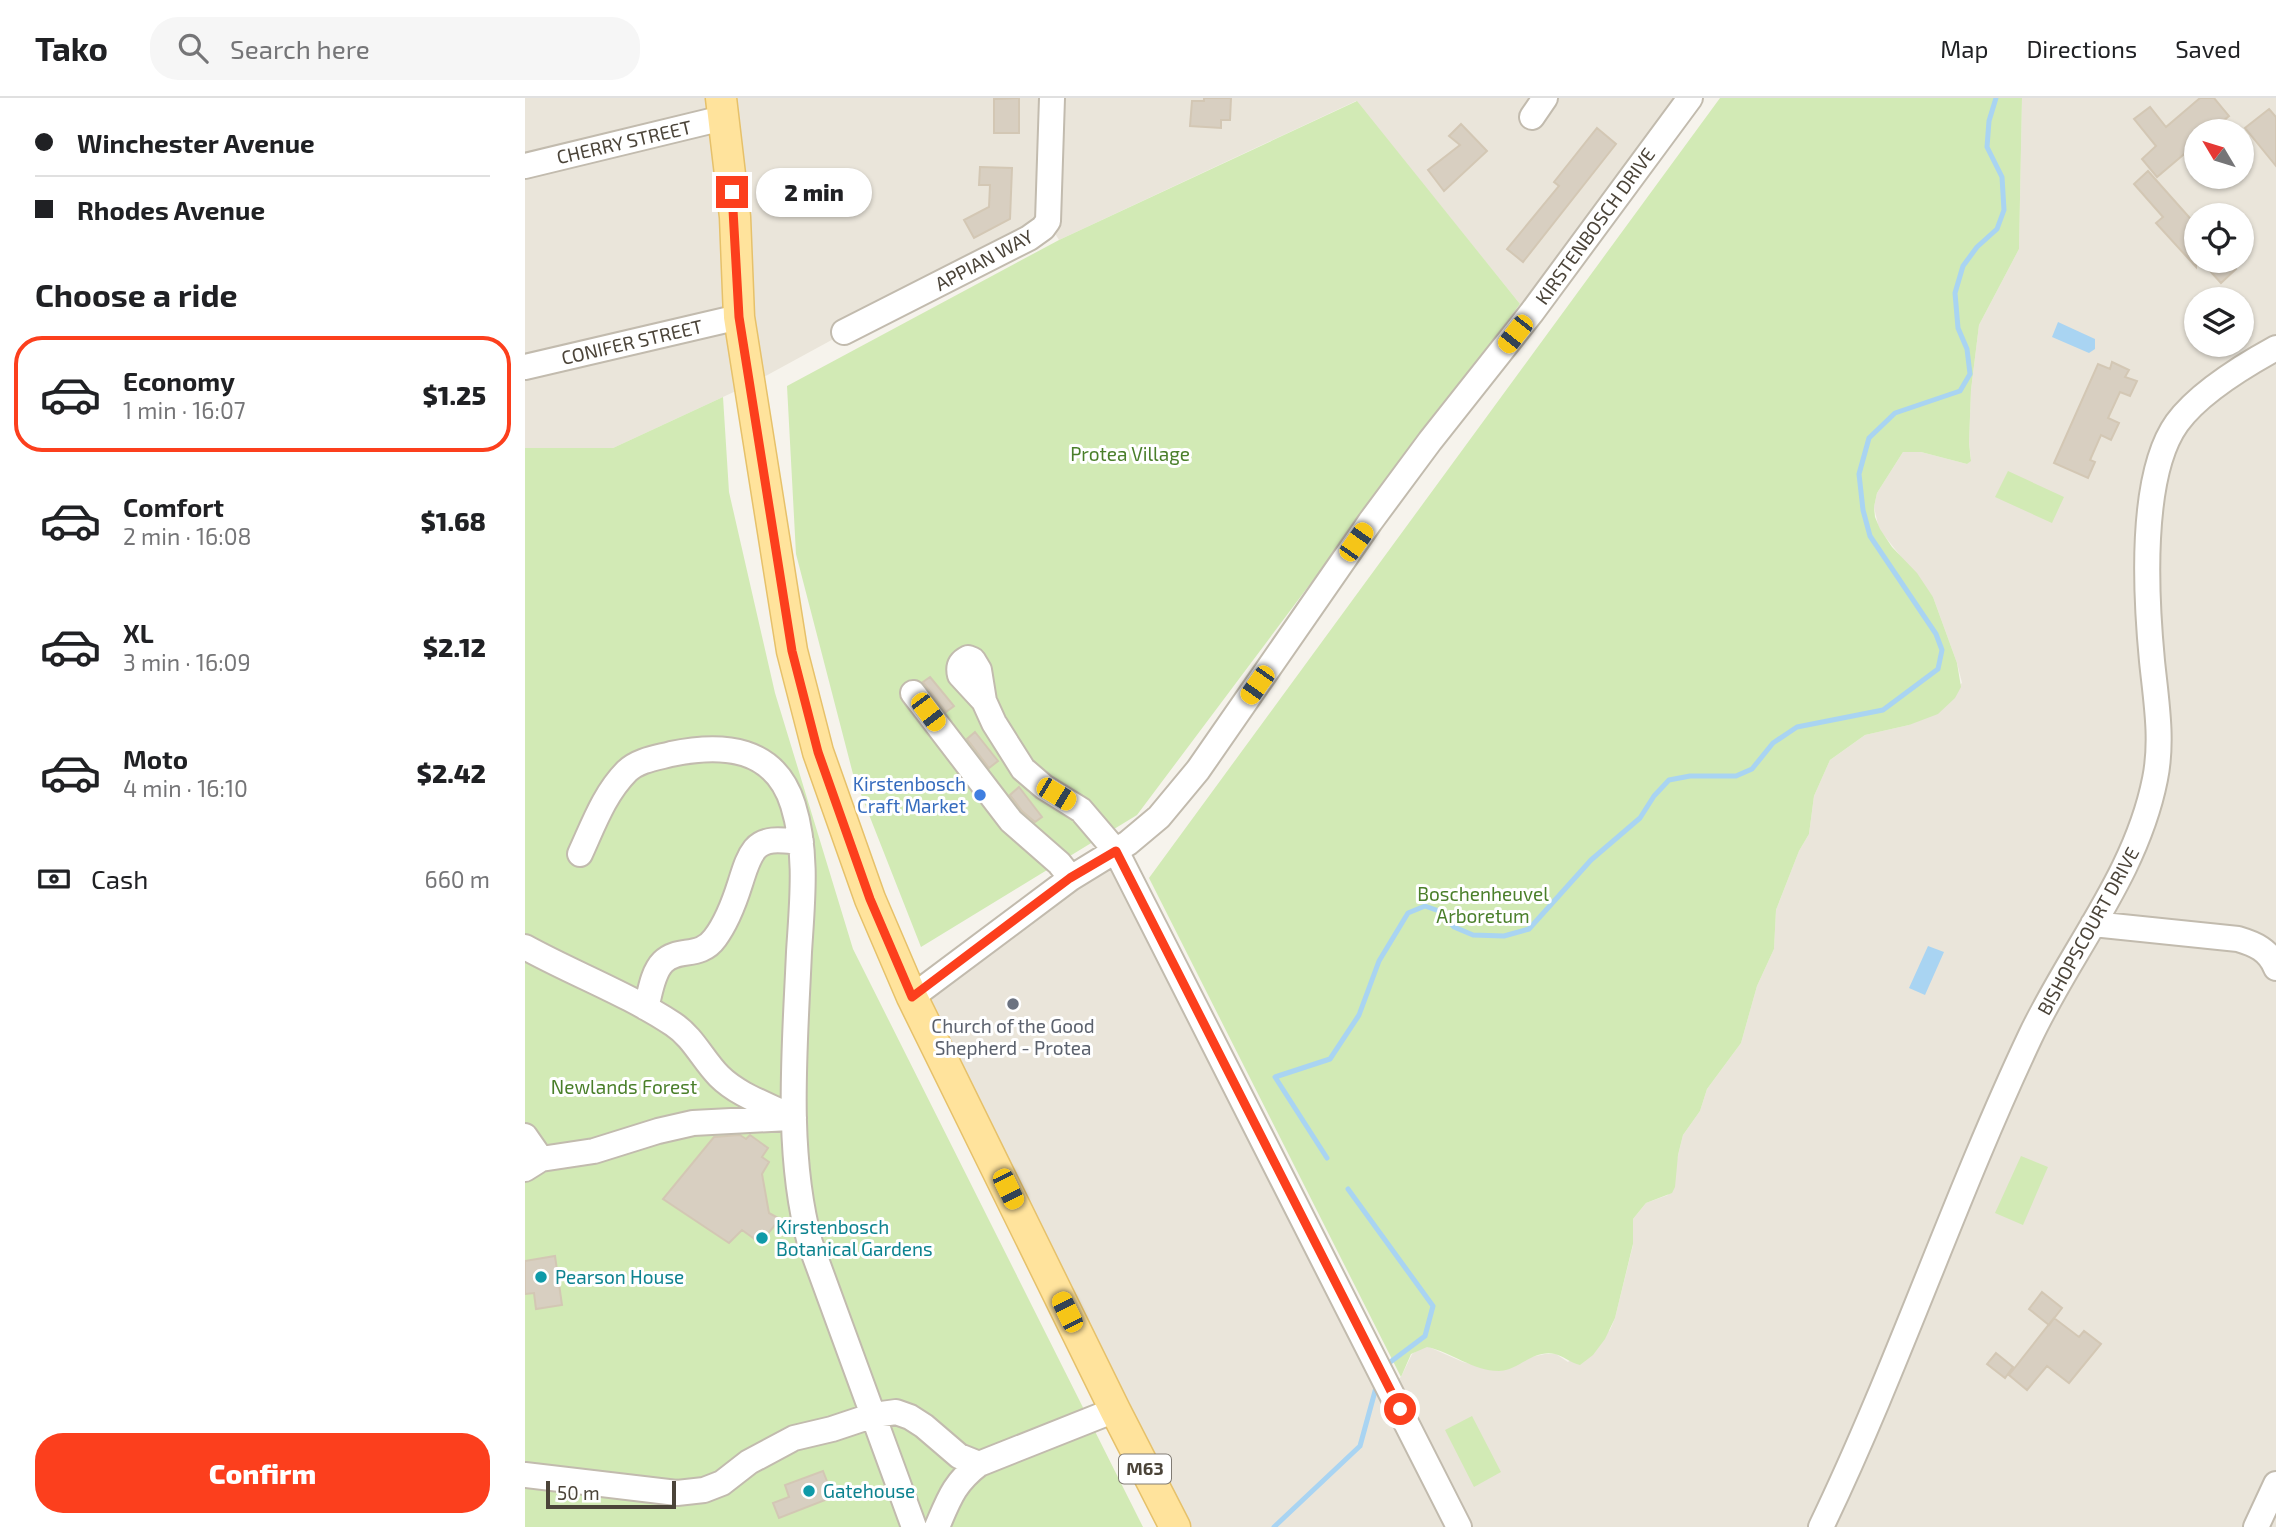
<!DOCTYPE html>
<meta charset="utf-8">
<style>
:root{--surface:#fff;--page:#f6f6f6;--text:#202124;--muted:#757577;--line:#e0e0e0;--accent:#fc3f1d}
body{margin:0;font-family:"Exo 2",sans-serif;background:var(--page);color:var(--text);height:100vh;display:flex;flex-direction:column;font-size:26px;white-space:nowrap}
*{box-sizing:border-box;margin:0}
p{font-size:23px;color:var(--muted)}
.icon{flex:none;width:38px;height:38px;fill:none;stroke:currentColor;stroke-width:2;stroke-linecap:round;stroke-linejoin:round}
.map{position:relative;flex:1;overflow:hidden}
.panel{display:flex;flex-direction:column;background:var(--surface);width:525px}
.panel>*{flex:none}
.banner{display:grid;align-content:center;height:154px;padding:0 35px;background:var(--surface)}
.needle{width:46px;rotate:308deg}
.controls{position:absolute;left:1659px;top:21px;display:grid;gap:14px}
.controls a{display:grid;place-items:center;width:70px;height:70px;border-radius:50%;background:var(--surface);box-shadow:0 2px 5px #0004;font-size:35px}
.scale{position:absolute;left:21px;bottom:18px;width:130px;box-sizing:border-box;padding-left:7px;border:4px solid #4b4439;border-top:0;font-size:19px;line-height:24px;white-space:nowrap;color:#4b4439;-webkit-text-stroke:5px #fff;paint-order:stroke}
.end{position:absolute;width:32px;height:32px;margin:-16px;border:9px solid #fc3f1d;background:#fff;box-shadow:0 0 0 4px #fff}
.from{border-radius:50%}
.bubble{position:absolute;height:49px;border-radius:24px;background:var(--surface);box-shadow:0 2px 5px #0004;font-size:23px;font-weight:800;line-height:49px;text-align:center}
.car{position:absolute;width:21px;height:42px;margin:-21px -10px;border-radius:9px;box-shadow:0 0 5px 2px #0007;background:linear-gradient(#f5c518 24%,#345 0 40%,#f5c518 0 76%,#345 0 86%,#f5c518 0)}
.banner b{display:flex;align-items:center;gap:24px;height:66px;font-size:26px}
.banner b+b{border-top:2px solid var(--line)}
.banner i{width:18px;height:18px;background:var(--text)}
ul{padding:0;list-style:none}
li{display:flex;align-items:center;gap:21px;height:116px;margin:0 14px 10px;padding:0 21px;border:4px solid transparent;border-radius:28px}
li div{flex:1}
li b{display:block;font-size:26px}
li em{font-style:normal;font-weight:800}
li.current{border-color:var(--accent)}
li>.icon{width:63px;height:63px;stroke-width:1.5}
h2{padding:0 35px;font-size:32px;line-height:84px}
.pay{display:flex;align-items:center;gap:18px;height:77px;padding:0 35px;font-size:26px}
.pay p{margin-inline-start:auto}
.primary-button{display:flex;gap:14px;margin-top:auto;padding:14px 35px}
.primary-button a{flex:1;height:80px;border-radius:28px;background:var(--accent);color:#fff;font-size:28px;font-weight:800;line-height:80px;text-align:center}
header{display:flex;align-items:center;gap:42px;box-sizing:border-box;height:98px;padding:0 35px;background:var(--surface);border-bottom:2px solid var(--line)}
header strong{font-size:33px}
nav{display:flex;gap:38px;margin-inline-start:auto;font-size:24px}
.search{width:490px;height:63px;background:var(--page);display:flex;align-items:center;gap:18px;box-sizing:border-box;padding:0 24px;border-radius:28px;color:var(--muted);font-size:26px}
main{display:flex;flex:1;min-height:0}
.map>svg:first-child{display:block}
.residential{fill:#eae5da;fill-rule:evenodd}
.green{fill:#d2eab5}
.water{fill:#a9d4f2}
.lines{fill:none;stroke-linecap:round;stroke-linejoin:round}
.stream{stroke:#a9d4f2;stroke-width:5}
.building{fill:#d8cfc1;stroke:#d3c7b4;stroke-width:2}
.minor-casing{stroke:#c2bbae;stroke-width:28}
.major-casing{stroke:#e6c16a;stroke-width:33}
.minor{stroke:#fff;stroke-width:24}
.major{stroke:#ffe39c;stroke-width:30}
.route{stroke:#fc3f1d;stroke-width:9}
.shop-dot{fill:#3f7fe0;stroke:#fff;stroke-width:2.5}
.worship-dot{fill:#6b7280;stroke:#fff;stroke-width:2.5}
.culture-dot{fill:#0f9aa8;stroke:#fff;stroke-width:2.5}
.labels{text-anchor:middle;stroke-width:6;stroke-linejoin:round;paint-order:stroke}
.shield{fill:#fff;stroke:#817c74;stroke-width:2}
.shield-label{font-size:18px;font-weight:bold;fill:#4b4439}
.street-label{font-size:19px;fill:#4b4439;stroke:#fff}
.park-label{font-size:19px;fill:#4a7f2a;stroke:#fff}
.shop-label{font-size:19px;fill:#366cbe;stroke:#fff;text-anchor:end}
.worship-label{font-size:19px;fill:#5b616d;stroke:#fff}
.culture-label{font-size:19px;fill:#0d838f;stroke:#fff;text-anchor:start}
</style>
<header>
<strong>Tako</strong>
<div class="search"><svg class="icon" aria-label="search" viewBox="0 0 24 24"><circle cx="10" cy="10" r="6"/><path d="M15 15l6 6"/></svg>Search here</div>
<nav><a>Map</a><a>Directions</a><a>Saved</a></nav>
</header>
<main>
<section class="panel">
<div class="banner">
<b><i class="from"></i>Winchester Avenue</b>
<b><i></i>Rhodes Avenue</b>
</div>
<h2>Choose a ride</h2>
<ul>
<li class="current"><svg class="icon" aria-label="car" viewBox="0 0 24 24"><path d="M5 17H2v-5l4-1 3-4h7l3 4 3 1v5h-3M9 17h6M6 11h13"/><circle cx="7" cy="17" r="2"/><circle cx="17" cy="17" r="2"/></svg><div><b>Economy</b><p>1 min · 16:07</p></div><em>$1.25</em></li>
<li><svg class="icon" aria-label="car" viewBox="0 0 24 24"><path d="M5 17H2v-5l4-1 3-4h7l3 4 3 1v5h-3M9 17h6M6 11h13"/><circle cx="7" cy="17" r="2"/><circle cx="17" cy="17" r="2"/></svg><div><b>Comfort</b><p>2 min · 16:08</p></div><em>$1.68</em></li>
<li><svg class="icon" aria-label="car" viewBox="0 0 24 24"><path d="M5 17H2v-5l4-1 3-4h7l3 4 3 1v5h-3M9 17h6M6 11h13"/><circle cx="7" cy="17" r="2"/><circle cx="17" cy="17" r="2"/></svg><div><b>XL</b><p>3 min · 16:09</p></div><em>$2.12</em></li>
<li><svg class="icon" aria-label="car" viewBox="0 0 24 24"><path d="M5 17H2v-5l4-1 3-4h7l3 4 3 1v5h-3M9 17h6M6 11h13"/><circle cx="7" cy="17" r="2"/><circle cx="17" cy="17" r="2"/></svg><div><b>Moto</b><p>4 min · 16:10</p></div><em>$2.42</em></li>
</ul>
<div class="pay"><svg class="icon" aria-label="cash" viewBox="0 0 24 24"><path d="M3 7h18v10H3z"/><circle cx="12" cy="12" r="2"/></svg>Cash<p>660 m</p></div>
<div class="primary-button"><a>Confirm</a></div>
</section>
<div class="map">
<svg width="1751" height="1429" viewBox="0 0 1751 1429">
<rect width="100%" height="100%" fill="#f6f3ec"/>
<!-- residential -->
<path class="residential" d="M 0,0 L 1165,0 L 1007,214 L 995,206 L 831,3 L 534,142 L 523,124 L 226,286 L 88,350 L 0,350 Z
M 1497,0 L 1751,0 L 1751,1429 L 650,1429 L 387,899 L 591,753 L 864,1287 L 876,1279 L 887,1256 L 898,1249 L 904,1249 L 938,1264 L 976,1273 L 1006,1259 L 1020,1256 L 1031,1256 L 1043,1264 L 1085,1232 L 1090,1220 L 1108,1147 L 1108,1121 L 1121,1105 L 1143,1097 L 1158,1037 L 1175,1013 L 1182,991 L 1216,945 L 1232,888 L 1249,851 L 1251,812 L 1274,753 L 1284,736 L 1289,698 L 1305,662 L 1340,637 L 1384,627 L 1437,585 L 1432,565 L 1408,499 L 1354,431 L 1349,409 L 1352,395 L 1378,354 L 1396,354 L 1442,366 L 1446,361 L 1444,345 L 1446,292 L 1454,227 L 1494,151 ZM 1671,33 L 1717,33 L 1717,79 L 1671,79 ZM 1671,117 L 1717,117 L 1717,163 L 1671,163 ZM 1671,201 L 1717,201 L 1717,247 L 1671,247 Z"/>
<!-- green -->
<path class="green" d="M 1195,0 L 1497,0 L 1494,151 L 1454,227 L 1446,292 L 1444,345 L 1446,363 L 1442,366 L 1396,354 L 1378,354 L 1352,395 L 1349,409 L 1350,419 L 1355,431 L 1367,449 L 1392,475 L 1408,499 L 1432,565 L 1436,589 L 1430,600 L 1413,616 L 1384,627 L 1340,637 L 1305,662 L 1289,698 L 1284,736 L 1274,753 L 1251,812 L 1249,851 L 1232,888 L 1216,945 L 1182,991 L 1175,1013 L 1158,1037 L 1153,1057 L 1150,1089 L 1147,1095 L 1121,1105 L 1108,1121 L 1108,1146 L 1090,1220 L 1080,1241 L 1068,1257 L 1055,1267 C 1046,1265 1038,1258 1030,1256 C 1008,1251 993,1273 974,1273 C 948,1273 926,1254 902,1249 L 886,1256 L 876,1279 L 624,780 Z
M 832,3 L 995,206 L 612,717 L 396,849 L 328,676 L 271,456 L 262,288 L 534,142 Z
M 198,299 L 204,394 L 250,595 L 328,851 L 618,1429 L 0,1429 L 0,350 L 88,350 Z
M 1483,373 L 1539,399 L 1527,425 L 1470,399 Z
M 1496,1058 L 1523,1069 L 1498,1127 L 1470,1115 Z
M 947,1318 L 976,1374 L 949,1389 L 920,1332 Z"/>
<!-- water -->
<path class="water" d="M 1533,224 L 1570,241 L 1570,251 L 1564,255 L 1527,239 Z
M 1403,848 L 1419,854 L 1400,897 L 1384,890 Z"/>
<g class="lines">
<!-- stream -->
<path class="stream" d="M 802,1060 L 750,979 L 805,961 L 834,917 L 854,863 L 883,815 L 900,808 L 914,813 L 929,829 L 948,837 L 979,838 L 1004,831 L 1066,762 L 1115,720 L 1129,698 L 1144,682 L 1165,678 L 1211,678 L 1227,671 L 1248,645 L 1272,629 L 1358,612 L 1413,571 L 1417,552 L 1411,536 L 1345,438 L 1338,412 L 1334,376 L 1344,340 L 1370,315 L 1435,293 L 1445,276 L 1442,251 L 1433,230 L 1430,195 L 1438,168 L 1452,149 L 1472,131 L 1479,112 L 1477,79 L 1462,49 L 1464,23 L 1471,0
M 823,1091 L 908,1208 L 900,1238 L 860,1268
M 749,1429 L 835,1348 L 852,1286"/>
</g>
<!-- building -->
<path class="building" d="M 494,0 L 494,35 L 469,35 L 469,1 Z
M 679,0 L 706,0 L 705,22 L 696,22 L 696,30 L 665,28 L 667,3 L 679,3 Z
M 1675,0 L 1689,0 L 1704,18 L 1686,33 L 1671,33 L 1671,46 L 1632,79 L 1617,61 L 1631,48 L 1609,21 L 1625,9 L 1641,29 Z
M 1744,11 L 1751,19 L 1751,68 L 1720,30 Z
M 936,26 L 962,53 L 919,93 L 903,72 L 935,47 L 924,38 Z
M 1072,30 L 1091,46 L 998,164 L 982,151 L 1034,88 L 1029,84 Z
M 455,69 L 487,70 L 485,121 L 449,140 L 439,122 L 464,109 L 465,87 L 454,87 Z
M 1623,73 L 1671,127 L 1671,169 L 1631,125 L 1638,119 L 1609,86 Z
M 1676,163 L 1704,163 L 1711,171 L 1696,185 Z
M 1587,264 L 1604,272 L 1600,279 L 1612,283 L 1605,298 L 1595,294 L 1583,320 L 1594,325 L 1586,342 L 1576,337 L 1565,362 L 1570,364 L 1563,380 L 1529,365 L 1573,266 L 1585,271 Z
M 405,579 L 429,608 L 421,614 L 398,584 Z
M 450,634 L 473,663 L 464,670 L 442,641 Z
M 494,689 L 517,719 L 510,724 L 497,713 L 485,697 Z
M 215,1037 L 221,1041 L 225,1037 L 243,1050 L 237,1059 L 244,1064 L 237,1076 L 244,1115 L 255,1121 L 235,1145 L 217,1132 L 204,1145 L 138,1101 L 189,1039 Z
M 30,1158 L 37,1207 L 11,1211 L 9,1195 L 0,1196 L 0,1163 Z
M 1517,1194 L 1537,1210 L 1524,1227 L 1504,1211 Z
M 1529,1220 L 1554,1239 L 1559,1233 L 1576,1246 L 1544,1285 L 1522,1268 L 1502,1292 L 1484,1277 Z
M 1471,1255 L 1488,1269 L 1480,1280 L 1462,1266 Z
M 298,1373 L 308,1399 L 254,1420 L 248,1405 L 264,1399 L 260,1387 Z"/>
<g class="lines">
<!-- minor casing -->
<g class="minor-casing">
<path id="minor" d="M 1007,19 L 1020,0
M 0,68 L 198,20
M 319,234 L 504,140 L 518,130 L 523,123 L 527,0
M 0,269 L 214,219
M 388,595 L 486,723 L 534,765 L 546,780
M 459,603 L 435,577 C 433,569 435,564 443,560 L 448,562 L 454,572 L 459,603 L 469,625 L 498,671 L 519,689 L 556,712 L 591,753 L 934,1429
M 55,756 C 68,728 79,696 102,673 C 114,662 131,660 146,656 C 198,645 250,649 268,707 C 283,755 277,805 274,854 C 270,948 260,1054 285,1145 L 389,1429
M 1568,826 L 1713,841 C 1730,846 1744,852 1751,870
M 0,849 C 49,876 101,895 148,926 C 168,939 178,962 194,978 C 214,998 244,1007 269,1020
M 387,899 L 546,780 L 603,745 L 634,719 L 673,672 L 845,424 L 905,343 L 1007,214 L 1165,0
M 121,910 C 125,896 127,875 138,864 C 153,849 175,861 190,840 C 202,824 209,805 215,786 C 219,774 222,761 230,751 C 241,738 261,743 276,744
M 0,1038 L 16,1061
M 0,1071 L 16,1061 L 69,1053 L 133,1033 L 168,1025 L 265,1020
M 0,1377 L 152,1395 L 179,1392 L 197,1385 L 224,1364 L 269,1340 L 307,1331 L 349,1317 L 371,1314 L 385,1319 L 399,1328 L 434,1358 L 454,1366
M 412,1429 C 424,1401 429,1385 454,1366 L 590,1312
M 1296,1429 C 1373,1269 1429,1100 1505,939 C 1546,852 1611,777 1630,681 C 1638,642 1631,602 1627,563 C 1621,500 1614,378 1652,325 C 1673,296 1720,267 1751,250
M 1731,1429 L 1751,1386"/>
</g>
<!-- major casing -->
<g class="major-casing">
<path id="major" d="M 196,0 L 210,119 L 214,219 L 267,553 L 293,654 L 345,801 L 387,899 L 590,1312 L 650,1429"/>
</g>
<!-- minor -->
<use href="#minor" class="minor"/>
<!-- major -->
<use href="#major" class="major"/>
</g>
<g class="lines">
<!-- route -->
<path class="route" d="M 207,94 L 214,219 L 267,553 L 293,654 L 345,801 L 387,899 L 545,780 L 591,753 L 875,1311"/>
</g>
<!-- markers -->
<circle class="shop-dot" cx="455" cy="697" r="7"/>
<circle class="worship-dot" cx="488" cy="906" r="7"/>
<g class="culture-dot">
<circle cx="237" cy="1140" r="7"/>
<circle cx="16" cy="1179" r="7"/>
<circle cx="284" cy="1393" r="7"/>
</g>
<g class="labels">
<!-- shield labels -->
<rect class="shield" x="594" y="1356.5" width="52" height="29" rx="5"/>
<g class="shield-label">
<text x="620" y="1377">M63</text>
</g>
<!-- street labels -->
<g class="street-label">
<text transform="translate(99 44) rotate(-13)" y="7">CHERRY STREET</text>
<text transform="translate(1070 128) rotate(-54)" y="7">KIRSTENBOSCH DRIVE</text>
<text transform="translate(459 162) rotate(-28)" y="7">APPIAN WAY</text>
<text transform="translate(107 244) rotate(-13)" y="7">CONIFER STREET</text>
<text transform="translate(1563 833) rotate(-61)" y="7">BISHOPSCOURT DRIVE</text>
</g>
<!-- park labels -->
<g class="park-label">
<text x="605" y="363">Protea Village</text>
<text x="958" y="803">Boschenheuvel<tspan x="958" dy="22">Arboretum</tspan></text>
<text x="99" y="996">Newlands Forest</text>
</g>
<!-- shop labels -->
<g class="shop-label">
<text x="441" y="693">Kirstenbosch<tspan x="441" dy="22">Craft Market</tspan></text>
</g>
<!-- worship labels -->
<g class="worship-label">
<text x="488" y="935">Church of the Good<tspan x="488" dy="22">Shepherd - Protea</tspan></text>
</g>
<!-- culture labels -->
<g class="culture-label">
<text x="251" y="1136">Kirstenbosch<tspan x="251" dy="22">Botanical Gardens</tspan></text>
<text x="30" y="1186">Pearson House</text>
<text x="298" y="1400">Gatehouse</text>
</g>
</g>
</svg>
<div class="controls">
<a><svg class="needle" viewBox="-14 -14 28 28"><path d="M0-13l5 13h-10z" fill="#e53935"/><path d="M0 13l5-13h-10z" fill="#757577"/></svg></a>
<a><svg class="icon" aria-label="locate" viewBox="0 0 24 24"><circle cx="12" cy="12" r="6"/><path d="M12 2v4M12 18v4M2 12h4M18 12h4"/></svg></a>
<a><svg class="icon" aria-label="layers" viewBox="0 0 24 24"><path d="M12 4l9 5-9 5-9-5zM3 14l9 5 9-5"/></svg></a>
</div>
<div class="scale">50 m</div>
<i class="end from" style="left:875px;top:1311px"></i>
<i class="end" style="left:207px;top:94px"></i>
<div class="bubble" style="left:231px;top:70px;width:116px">2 min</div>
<i class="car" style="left:990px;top:236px;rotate:218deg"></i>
<i class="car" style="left:831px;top:444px;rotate:35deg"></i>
<i class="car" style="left:732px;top:587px;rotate:215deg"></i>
<i class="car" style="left:403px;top:614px;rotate:143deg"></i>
<i class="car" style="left:531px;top:696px;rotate:121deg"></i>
<i class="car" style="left:483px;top:1091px;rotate:154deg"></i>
<i class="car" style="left:542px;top:1214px;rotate:334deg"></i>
</div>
</main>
